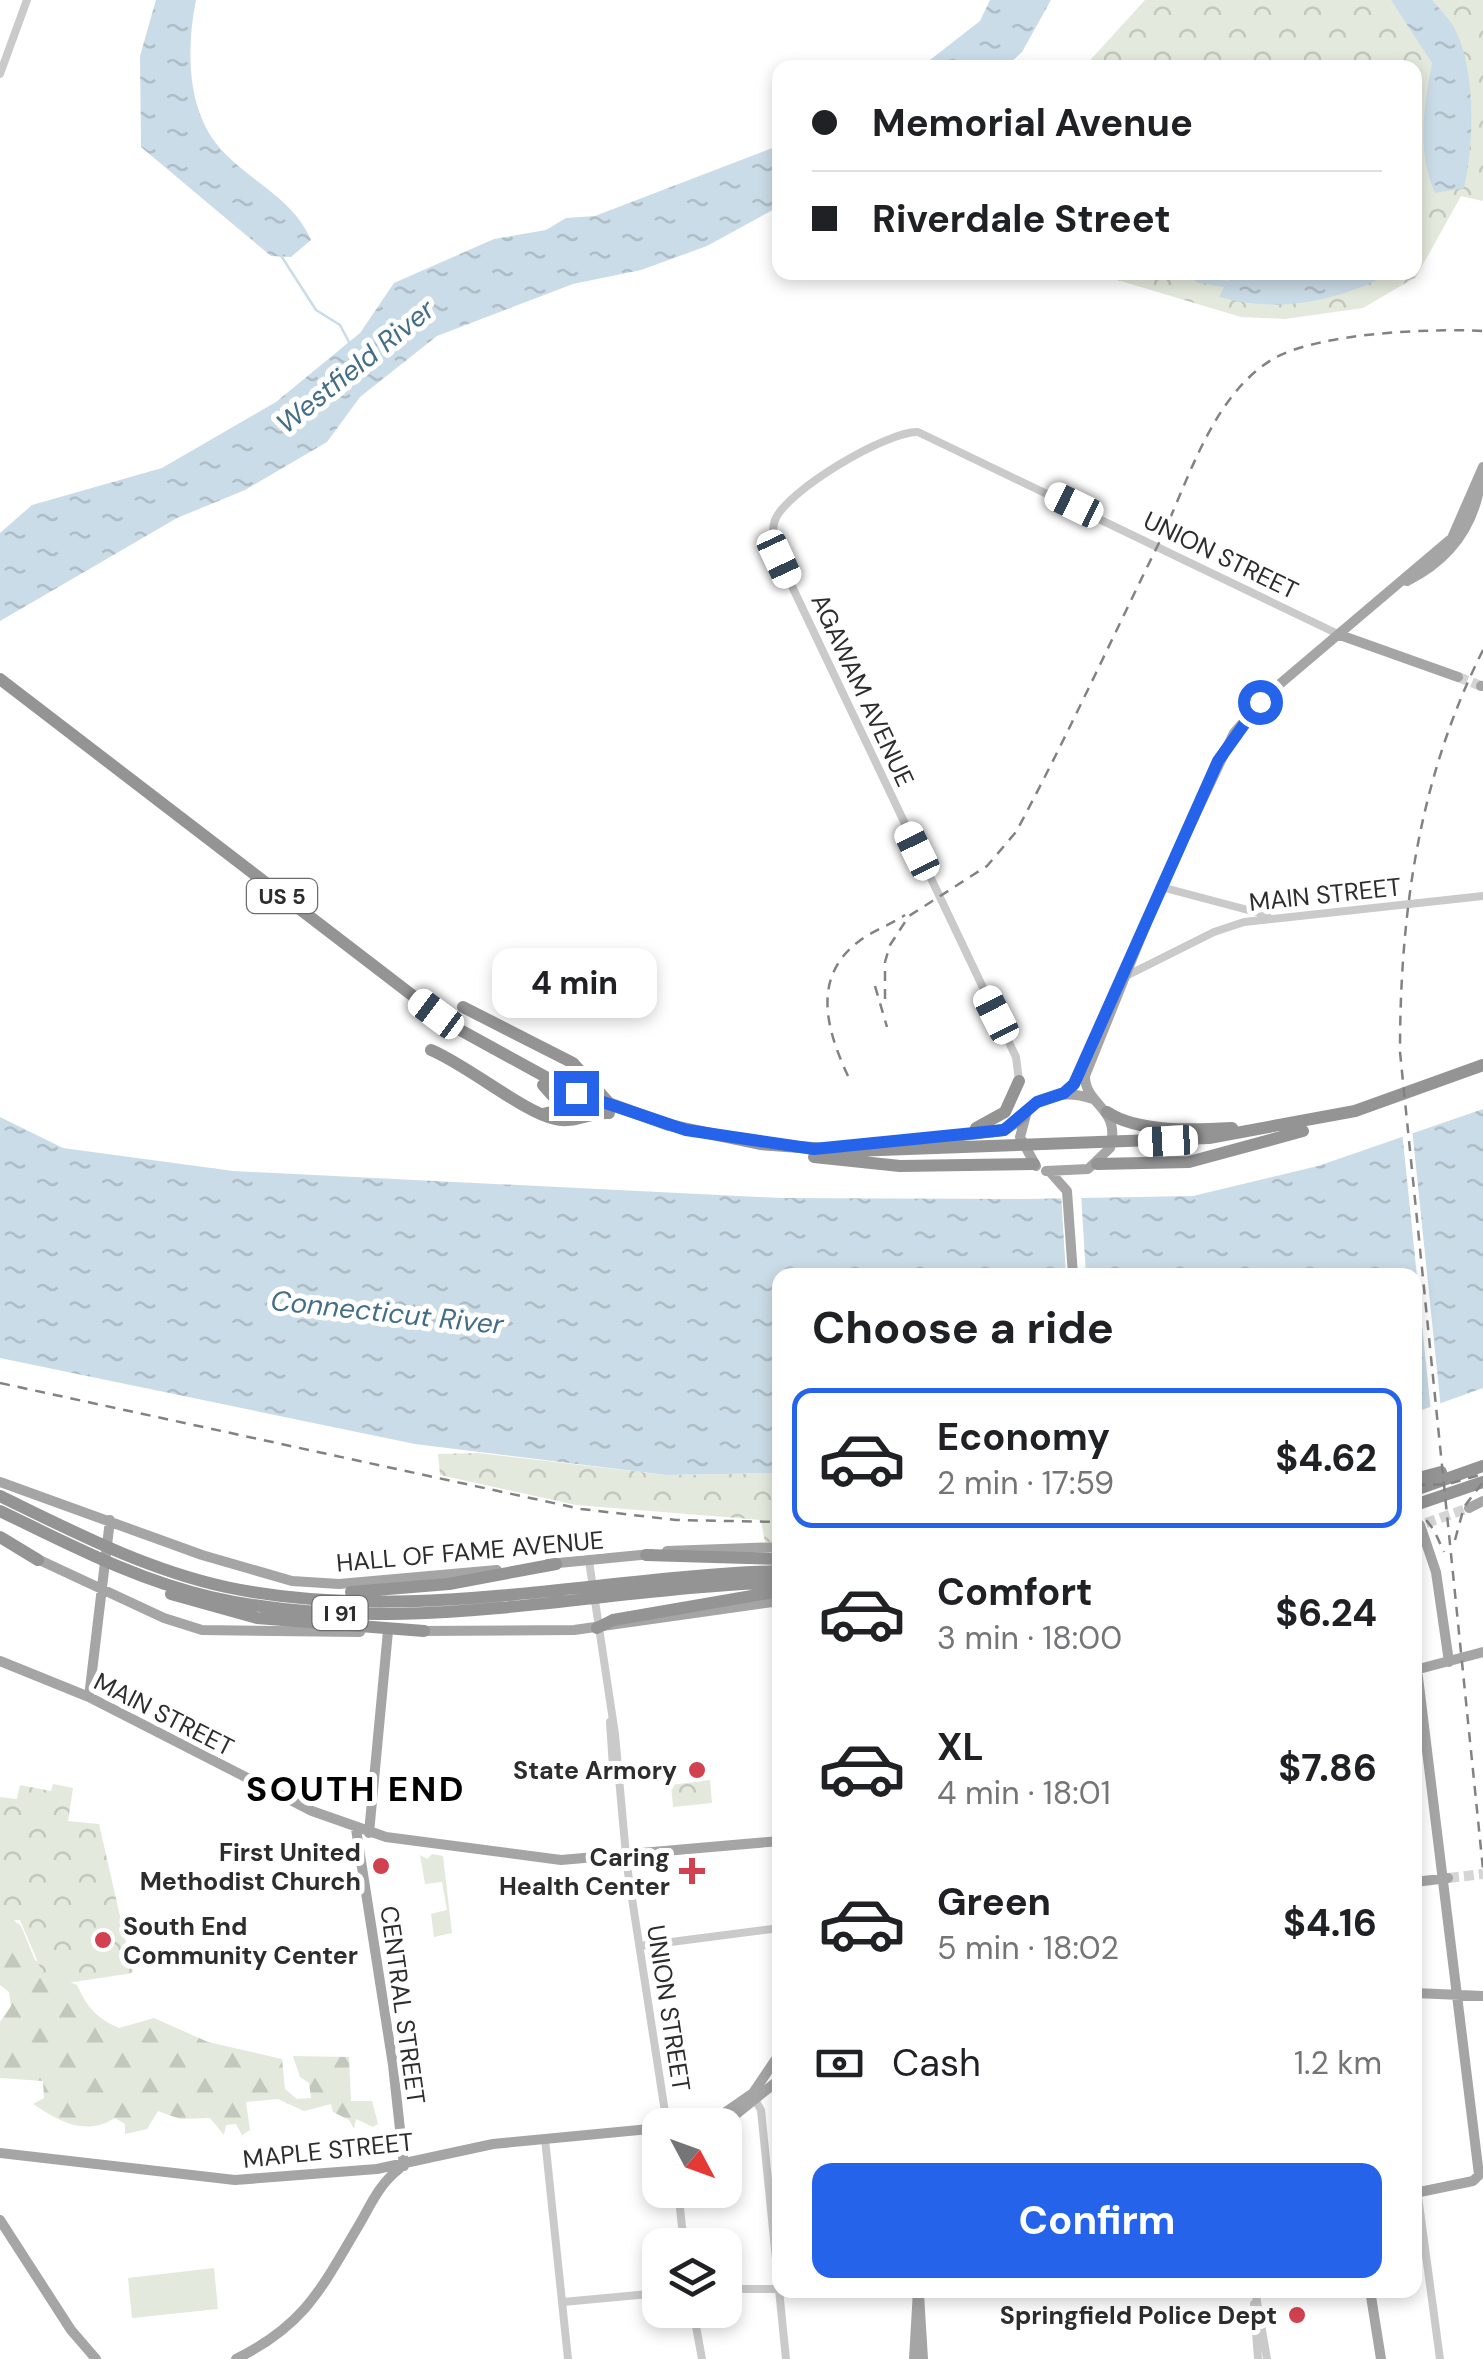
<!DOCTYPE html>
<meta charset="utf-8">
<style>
:root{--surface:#fff;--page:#f6f6f6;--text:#202124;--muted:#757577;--line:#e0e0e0;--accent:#2563eb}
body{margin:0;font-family:"DM Sans",sans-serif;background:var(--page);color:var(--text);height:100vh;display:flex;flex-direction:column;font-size:38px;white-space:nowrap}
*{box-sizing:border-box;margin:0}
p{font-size:32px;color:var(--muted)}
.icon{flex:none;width:55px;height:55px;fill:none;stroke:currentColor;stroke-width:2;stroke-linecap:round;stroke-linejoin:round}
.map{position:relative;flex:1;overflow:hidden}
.drawer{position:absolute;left:772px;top:1268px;width:650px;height:1030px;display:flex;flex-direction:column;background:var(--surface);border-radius:20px;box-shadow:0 5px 15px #0003}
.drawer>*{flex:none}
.top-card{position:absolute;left:772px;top:60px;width:650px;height:220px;border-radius:20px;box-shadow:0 5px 15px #0003;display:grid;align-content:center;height:220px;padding:0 40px;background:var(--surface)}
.needle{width:65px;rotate:131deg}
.buttons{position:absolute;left:642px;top:2108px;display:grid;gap:20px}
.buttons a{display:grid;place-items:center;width:100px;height:100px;border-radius:20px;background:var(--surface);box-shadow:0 5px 15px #0003;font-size:50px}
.end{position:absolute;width:45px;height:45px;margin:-22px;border:12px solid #2563eb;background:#fff;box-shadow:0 0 0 5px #fff}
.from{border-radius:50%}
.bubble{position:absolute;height:70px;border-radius:20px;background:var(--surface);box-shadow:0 5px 15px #0003;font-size:32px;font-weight:700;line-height:70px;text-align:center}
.car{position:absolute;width:30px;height:60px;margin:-30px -15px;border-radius:12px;box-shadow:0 0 8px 2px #0007;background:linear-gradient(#fff 24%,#345 0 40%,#fff 0 76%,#345 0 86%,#fff 0)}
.top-card b{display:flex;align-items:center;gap:35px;height:95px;font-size:38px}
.top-card b+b{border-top:2px solid var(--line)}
.top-card i{width:25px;height:25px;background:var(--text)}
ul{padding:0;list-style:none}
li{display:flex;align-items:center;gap:30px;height:140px;margin:0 20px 15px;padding:0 20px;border:5px solid transparent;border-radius:20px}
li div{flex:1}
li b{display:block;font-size:38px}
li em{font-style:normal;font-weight:700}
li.active{border-color:var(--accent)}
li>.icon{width:90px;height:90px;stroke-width:1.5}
h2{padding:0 40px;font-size:45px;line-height:120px}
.pay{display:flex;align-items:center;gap:25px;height:110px;padding:0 40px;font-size:38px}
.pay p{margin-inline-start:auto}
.action{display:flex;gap:20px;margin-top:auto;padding:20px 40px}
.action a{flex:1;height:115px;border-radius:20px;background:var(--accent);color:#fff;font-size:40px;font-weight:700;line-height:115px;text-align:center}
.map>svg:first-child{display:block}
.grass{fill:#e3e9dc}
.forest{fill:url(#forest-firs)}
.park{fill:url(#park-crowns)}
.water{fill:url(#water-ripples)}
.pier{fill:#fff}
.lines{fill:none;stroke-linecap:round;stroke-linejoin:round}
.stream{stroke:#cadce7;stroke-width:2.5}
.major-tunnel{stroke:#d5d5d5;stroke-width:10;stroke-dasharray:10 5;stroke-linecap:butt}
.minor{stroke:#cacaca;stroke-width:8}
.major{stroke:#a5a5a5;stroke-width:10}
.highway{stroke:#949494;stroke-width:12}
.rail{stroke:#828282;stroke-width:2.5;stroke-dasharray:10 8;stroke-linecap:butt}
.route{stroke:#2563eb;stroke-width:12}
.poi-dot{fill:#d14150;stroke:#fff;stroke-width:4}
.labels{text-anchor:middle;stroke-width:10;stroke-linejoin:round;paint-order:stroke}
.shield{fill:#fff;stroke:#6c6c6c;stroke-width:2.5}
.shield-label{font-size:22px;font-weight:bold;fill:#2d2d2d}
.street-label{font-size:25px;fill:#2d2d2d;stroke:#fff}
.poi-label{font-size:25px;font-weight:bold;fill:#2d2d2d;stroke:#fff;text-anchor:end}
.water-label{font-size:28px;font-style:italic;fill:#446e86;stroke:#fff}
.district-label{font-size:35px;font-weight:bold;letter-spacing:2.5px;fill:#000;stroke:#fff}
</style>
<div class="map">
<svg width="1483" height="2359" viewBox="0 0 1483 2359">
<defs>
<pattern id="forest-firs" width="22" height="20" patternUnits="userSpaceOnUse" patternTransform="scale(2.5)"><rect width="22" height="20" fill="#e3e9dc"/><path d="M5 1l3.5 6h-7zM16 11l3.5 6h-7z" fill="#c3c8bd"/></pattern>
<pattern id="park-crowns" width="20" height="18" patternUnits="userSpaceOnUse" patternTransform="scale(2.5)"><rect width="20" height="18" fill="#e3e9dc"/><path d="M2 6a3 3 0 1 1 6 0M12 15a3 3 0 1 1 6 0" fill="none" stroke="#c3c8bd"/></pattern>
<pattern id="water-ripples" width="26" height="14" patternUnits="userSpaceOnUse" patternTransform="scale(2.5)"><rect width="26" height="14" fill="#cadce7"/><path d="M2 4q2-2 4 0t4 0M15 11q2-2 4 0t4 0" fill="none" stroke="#aebdc6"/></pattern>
</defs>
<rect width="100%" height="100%" fill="#fff"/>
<!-- grass -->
<path class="grass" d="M 432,1854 L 443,1856 L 452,1933 L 434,1937 L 431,1914 L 447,1910 L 442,1882 L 425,1884 L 420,1855 L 427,1859 Z
M 214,2268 L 218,2309 L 132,2318 L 128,2278 Z"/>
<!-- forest -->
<path class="forest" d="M 0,1909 L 21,1926 L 35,1960 C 52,1968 59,1979 77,1985 C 87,2007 96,2018 119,2028 L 154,2018 L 208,2042 L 282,2059 L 285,2089 L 297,2099 L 311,2098 L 309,2083 L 300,2077 L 293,2056 L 349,2057 L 351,2101 L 372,2101 L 378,2124 L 373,2127 L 356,2119 L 354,2129 L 349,2120 L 333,2112 L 331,2104 L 304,2111 L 278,2099 L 246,2102 L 250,2130 L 242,2135 L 236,2124 L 226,2125 L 224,2135 L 210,2118 L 180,2119 L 158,2111 L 147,2129 L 125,2134 L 125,2124 L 115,2118 C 85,2137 59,2121 33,2104 L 44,2098 L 43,2081 L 0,2078 L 0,2022 L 11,2006 L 9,1992 L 0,1985 Z"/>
<!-- park -->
<path class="park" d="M 1145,0 L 1483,0 L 1483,201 L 1461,196 L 1416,277 L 1363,308 L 1285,319 L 1241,317 L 1114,279 L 1108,273 L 1415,272 L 1415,68 L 1083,68 Z
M 478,1453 L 666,1475 L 780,1473 L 780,1543 L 765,1542 L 761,1520 L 576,1505 L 440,1475 L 438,1454 Z
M 710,1780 L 712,1803 L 673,1807 L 671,1785 Z
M 53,1784 L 73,1788 L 68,1821 L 99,1824 L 133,1973 L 48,1986 L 20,1920 L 0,1921 L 0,1797 L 17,1799 L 20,1785 L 51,1791 Z"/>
<!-- water -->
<path class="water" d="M 156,0 L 196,0 C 187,45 186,103 215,142 C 243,179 292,195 311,240 L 291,257 L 271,256 L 141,147 L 140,56 Z
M 990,0 L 1051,0 L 1022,52 L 1006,67 L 921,67 L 980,21 Z
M 1391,0 L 1432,0 C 1440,10 1451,20 1456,31 C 1476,73 1474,144 1464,188 L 1435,193 C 1416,150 1424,107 1432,63 Z
M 780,145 L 780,206 L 707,246 L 641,270 L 573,284 L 437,336 L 360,397 L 327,442 L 245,490 L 177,518 L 0,621 L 0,533 L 32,505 L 162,468 L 276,402 L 360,333 L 394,283 L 494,239 L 546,230 L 566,218 L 595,216 Z
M 1184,273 L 1228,281 L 1238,273 L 1392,273 C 1337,301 1280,314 1219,297 L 1224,287 L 1198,283 Z
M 1483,1109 L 1483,1388 L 1419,1411 L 1415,1411 L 1415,1275 L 780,1275 L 780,1473 L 666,1475 L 415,1444 L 0,1358 L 0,1117 L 63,1148 L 233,1171 L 780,1198 L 1024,1199 L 1193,1196 L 1318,1166 Z"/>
<!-- pier -->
<path class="pier" d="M 1412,1128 L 1441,1409 L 1431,1412 L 1402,1131 Z
M 1061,1193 L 1081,1193 L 1086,1275 L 1066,1275 Z"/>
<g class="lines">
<!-- stream -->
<path class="stream" d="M 280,254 L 316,310 L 340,325 L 350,344"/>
<!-- major-tunnel -->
<path class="major-tunnel" d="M 1458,677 L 1481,686
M 1426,1523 L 1469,1508
M 1449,1878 L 1483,1874"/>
<!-- minor -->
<path class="minor" d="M 0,74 L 27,0
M 1161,887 L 1267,915
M 1126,976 L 1214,932 L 1244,922 L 1483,896
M 1019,1081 L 1016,1057 L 779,559 C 776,546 770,533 775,520 C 787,490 887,431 918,432 L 1340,635
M 589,1561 L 615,1734 L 627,1866 L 667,2125
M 610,1722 L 613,1767
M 640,1946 L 780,1928
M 755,2100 L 761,2110 L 786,2359
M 545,2139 L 568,2359
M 1415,2174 L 1440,2359
M 678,2190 L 684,2245
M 725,2289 L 780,2289
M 1255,2290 L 1267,2359
M 563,2302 L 660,2293
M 1254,2304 L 1258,2359
M 693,2310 L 702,2359"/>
<!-- major -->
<path class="major" d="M 1407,581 C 1449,560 1475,526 1481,478
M 1340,635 L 1458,677
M 1481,686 L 1483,686
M 1061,1095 L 1073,1084 L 1092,1048
M 1036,1166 L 1020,1137 L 1027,1111 C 1044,1093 1070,1091 1093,1099
M 1046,1171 L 1088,1169 L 1110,1148 C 1122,1108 1085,1106 1085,1076 L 1161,887 L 1234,733 L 1268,694 L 1452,538 L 1483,467
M 1051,1173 L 1067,1191 L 1073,1275
M 0,1482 L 202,1555 L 292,1581 L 339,1584 L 497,1570
M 1469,1508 L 1483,1501
M 1420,1525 L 1436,1572 L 1449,1662
M 667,1551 L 780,1547
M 33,1557 L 164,1618 L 202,1630 L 360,1632
M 548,1564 L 651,1554
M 417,1631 L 574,1630 L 780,1601
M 0,1661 L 89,1697 L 312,1811 L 386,1837 L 561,1860 L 780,1841
M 1415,1670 L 1483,1652
M 89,1697 L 110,1520
M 356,1829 L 393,2065 L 404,2166
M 369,1833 L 388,1631
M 1415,1882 L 1448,1878
M 1415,1993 L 1483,1996
M 714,2120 L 753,2093 L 780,2053
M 689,2125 L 730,2119 L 780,2079
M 0,2153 L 235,2180 L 377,2169 L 493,2144 L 660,2128
M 1415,2193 L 1473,2181 L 1479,2175 L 1417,1669
M 0,2220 L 71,2330 L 96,2359
M 1370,2290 L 1381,2359
M 918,2293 L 951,2290
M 919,2294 L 923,2359
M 236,2359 C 305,2325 321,2289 359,2225 C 370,2206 380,2183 399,2169
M 914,2359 L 918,2290"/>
<!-- highway -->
<path class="highway" d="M 0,679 L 451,1025 L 564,1087 L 669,1125 L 760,1144 L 853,1151 L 1209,1138 L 1355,1111 L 1483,1065
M 463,1007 L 573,1063 L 609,1103
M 431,1050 C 469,1066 523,1112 555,1119 C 573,1124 590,1112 609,1113
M 1107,1112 C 1138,1133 1196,1130 1232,1128
M 543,1114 L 555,1111 L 559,1103 L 543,1085
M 976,1128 L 1005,1112 L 1019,1081
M 886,1144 L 1004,1130 L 1024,1116
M 814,1157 L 900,1166 L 1034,1164
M 1097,1164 L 1189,1162 L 1303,1131
M 1415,1479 L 1441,1472
M 1415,1490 L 1483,1466
M 0,1496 C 74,1532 145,1569 226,1587 C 408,1626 597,1576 780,1571
M 1415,1505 L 1483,1482
M 0,1511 C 69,1544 136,1580 211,1597 C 399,1640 591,1589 780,1582
M 0,1537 L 38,1560
M 646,1555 L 780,1559
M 351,1592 L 449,1584 L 556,1564
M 171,1594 L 257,1618 L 424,1631
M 597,1628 L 613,1620 L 780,1591"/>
<!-- rail -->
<path class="rail" d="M 1483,650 C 1419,777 1400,912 1400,1052 L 1483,1869
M 875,986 L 887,1027
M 885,999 L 885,962 L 890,945 L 909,916 L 987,866 L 1016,832 C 1066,739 1111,640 1158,545 C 1188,483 1211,396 1273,359 C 1317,333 1431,328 1483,331
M 848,1076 C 827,1031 811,978 858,942 C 872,931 890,925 905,915
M 0,1383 L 581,1509 L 676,1520 L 780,1522
M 1415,1485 L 1448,1484 L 1483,1474
M 1415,1506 L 1434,1530 L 1444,1552
M 1455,1540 L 1464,1507 L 1483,1482"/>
</g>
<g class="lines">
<!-- route -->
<path class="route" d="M 576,1093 L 686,1130 L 814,1149 L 1004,1130 L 1037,1102 L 1064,1093 L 1074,1084 L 1218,761 L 1260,702"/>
</g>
<!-- markers -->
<g class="poi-dot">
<circle cx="697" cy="1770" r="10"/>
<circle cx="381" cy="1866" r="10"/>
<path d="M687 1856h10v10h10v10h-10v10h-10v-10h-10v-10h10z"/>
<circle cx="103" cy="1940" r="10"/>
<circle cx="1297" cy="2315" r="10"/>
</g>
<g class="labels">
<!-- shield labels -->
<g class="shield">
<rect x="247" y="879" width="70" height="34" rx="8"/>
<rect x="312.5" y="1596" width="55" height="34" rx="8"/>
</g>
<g class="shield-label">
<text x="282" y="904">US 5</text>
<text x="340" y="1621">I 91</text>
</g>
<!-- street labels -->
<g class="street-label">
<text transform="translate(1221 555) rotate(26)" y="9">UNION STREET</text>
<text transform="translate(863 690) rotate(65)" y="9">AGAWAM AVENUE</text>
<text transform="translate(1325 894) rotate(-6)" y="9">MAIN STREET</text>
<text transform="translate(470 1551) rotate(-5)" y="9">HALL OF FAME AVENUE</text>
<text transform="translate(164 1714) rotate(27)" y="9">MAIN STREET</text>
<text transform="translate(403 2005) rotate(82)" y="9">CENTRAL STREET</text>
<text transform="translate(669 2008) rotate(81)" y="9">UNION STREET</text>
<text transform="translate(328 2150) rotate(-6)" y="9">MAPLE STREET</text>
</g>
<!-- poi labels -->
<g class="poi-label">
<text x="677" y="1779">State Armory</text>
<text x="361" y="1861">First United<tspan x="361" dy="29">Methodist Church</tspan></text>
<text x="670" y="1866">Caring<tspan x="670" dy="29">Health Center</tspan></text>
<text x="123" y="1935" text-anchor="start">South End<tspan x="123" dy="29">Community Center</tspan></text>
<text x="1277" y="2324">Springfield Police Dept</text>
</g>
<!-- water labels -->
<g class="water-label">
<text transform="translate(355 366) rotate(-39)" y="10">Westfield River</text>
<text transform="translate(387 1312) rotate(6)" y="10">Connecticut River</text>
</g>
<!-- district labels -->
<g class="district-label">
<text x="356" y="1801">SOUTH END</text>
</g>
</g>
</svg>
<div class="buttons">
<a><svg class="needle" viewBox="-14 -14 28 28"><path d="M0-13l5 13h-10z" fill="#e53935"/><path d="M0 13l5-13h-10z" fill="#757577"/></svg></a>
<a><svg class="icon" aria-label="layers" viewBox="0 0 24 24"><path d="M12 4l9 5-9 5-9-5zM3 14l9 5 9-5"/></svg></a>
</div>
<i class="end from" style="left:1260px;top:702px"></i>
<i class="end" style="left:576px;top:1093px"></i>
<div class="bubble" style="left:492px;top:948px;width:165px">4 min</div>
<i class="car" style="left:1074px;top:505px;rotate:296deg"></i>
<i class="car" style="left:779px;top:559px;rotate:155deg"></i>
<i class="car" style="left:917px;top:851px;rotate:334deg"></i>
<i class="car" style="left:436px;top:1014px;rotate:307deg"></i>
<i class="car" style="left:996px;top:1015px;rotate:333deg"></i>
<i class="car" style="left:1168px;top:1141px;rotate:267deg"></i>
<div class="top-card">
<b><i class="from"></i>Memorial Avenue</b>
<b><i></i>Riverdale Street</b>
</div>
<section class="drawer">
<h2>Choose a ride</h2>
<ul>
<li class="active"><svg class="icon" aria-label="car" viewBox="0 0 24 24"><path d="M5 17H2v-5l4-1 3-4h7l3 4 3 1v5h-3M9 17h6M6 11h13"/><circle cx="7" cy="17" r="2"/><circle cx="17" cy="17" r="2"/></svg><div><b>Economy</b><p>2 min · 17:59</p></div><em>$4.62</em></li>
<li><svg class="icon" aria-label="car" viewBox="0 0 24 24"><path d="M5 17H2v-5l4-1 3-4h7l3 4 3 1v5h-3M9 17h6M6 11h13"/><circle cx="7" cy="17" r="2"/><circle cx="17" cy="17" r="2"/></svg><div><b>Comfort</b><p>3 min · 18:00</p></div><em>$6.24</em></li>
<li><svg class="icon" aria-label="car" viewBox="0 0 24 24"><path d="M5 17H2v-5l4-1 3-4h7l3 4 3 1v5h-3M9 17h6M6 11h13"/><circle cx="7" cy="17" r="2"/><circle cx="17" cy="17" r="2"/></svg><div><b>XL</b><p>4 min · 18:01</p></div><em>$7.86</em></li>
<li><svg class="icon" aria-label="car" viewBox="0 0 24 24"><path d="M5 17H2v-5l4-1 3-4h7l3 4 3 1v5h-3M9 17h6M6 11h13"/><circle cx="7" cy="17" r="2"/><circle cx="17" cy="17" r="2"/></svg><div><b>Green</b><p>5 min · 18:02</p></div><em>$4.16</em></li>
</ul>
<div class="pay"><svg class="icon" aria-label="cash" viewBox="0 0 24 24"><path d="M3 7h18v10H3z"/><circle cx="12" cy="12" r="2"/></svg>Cash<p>1.2 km</p></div>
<div class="action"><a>Confirm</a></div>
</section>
</div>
